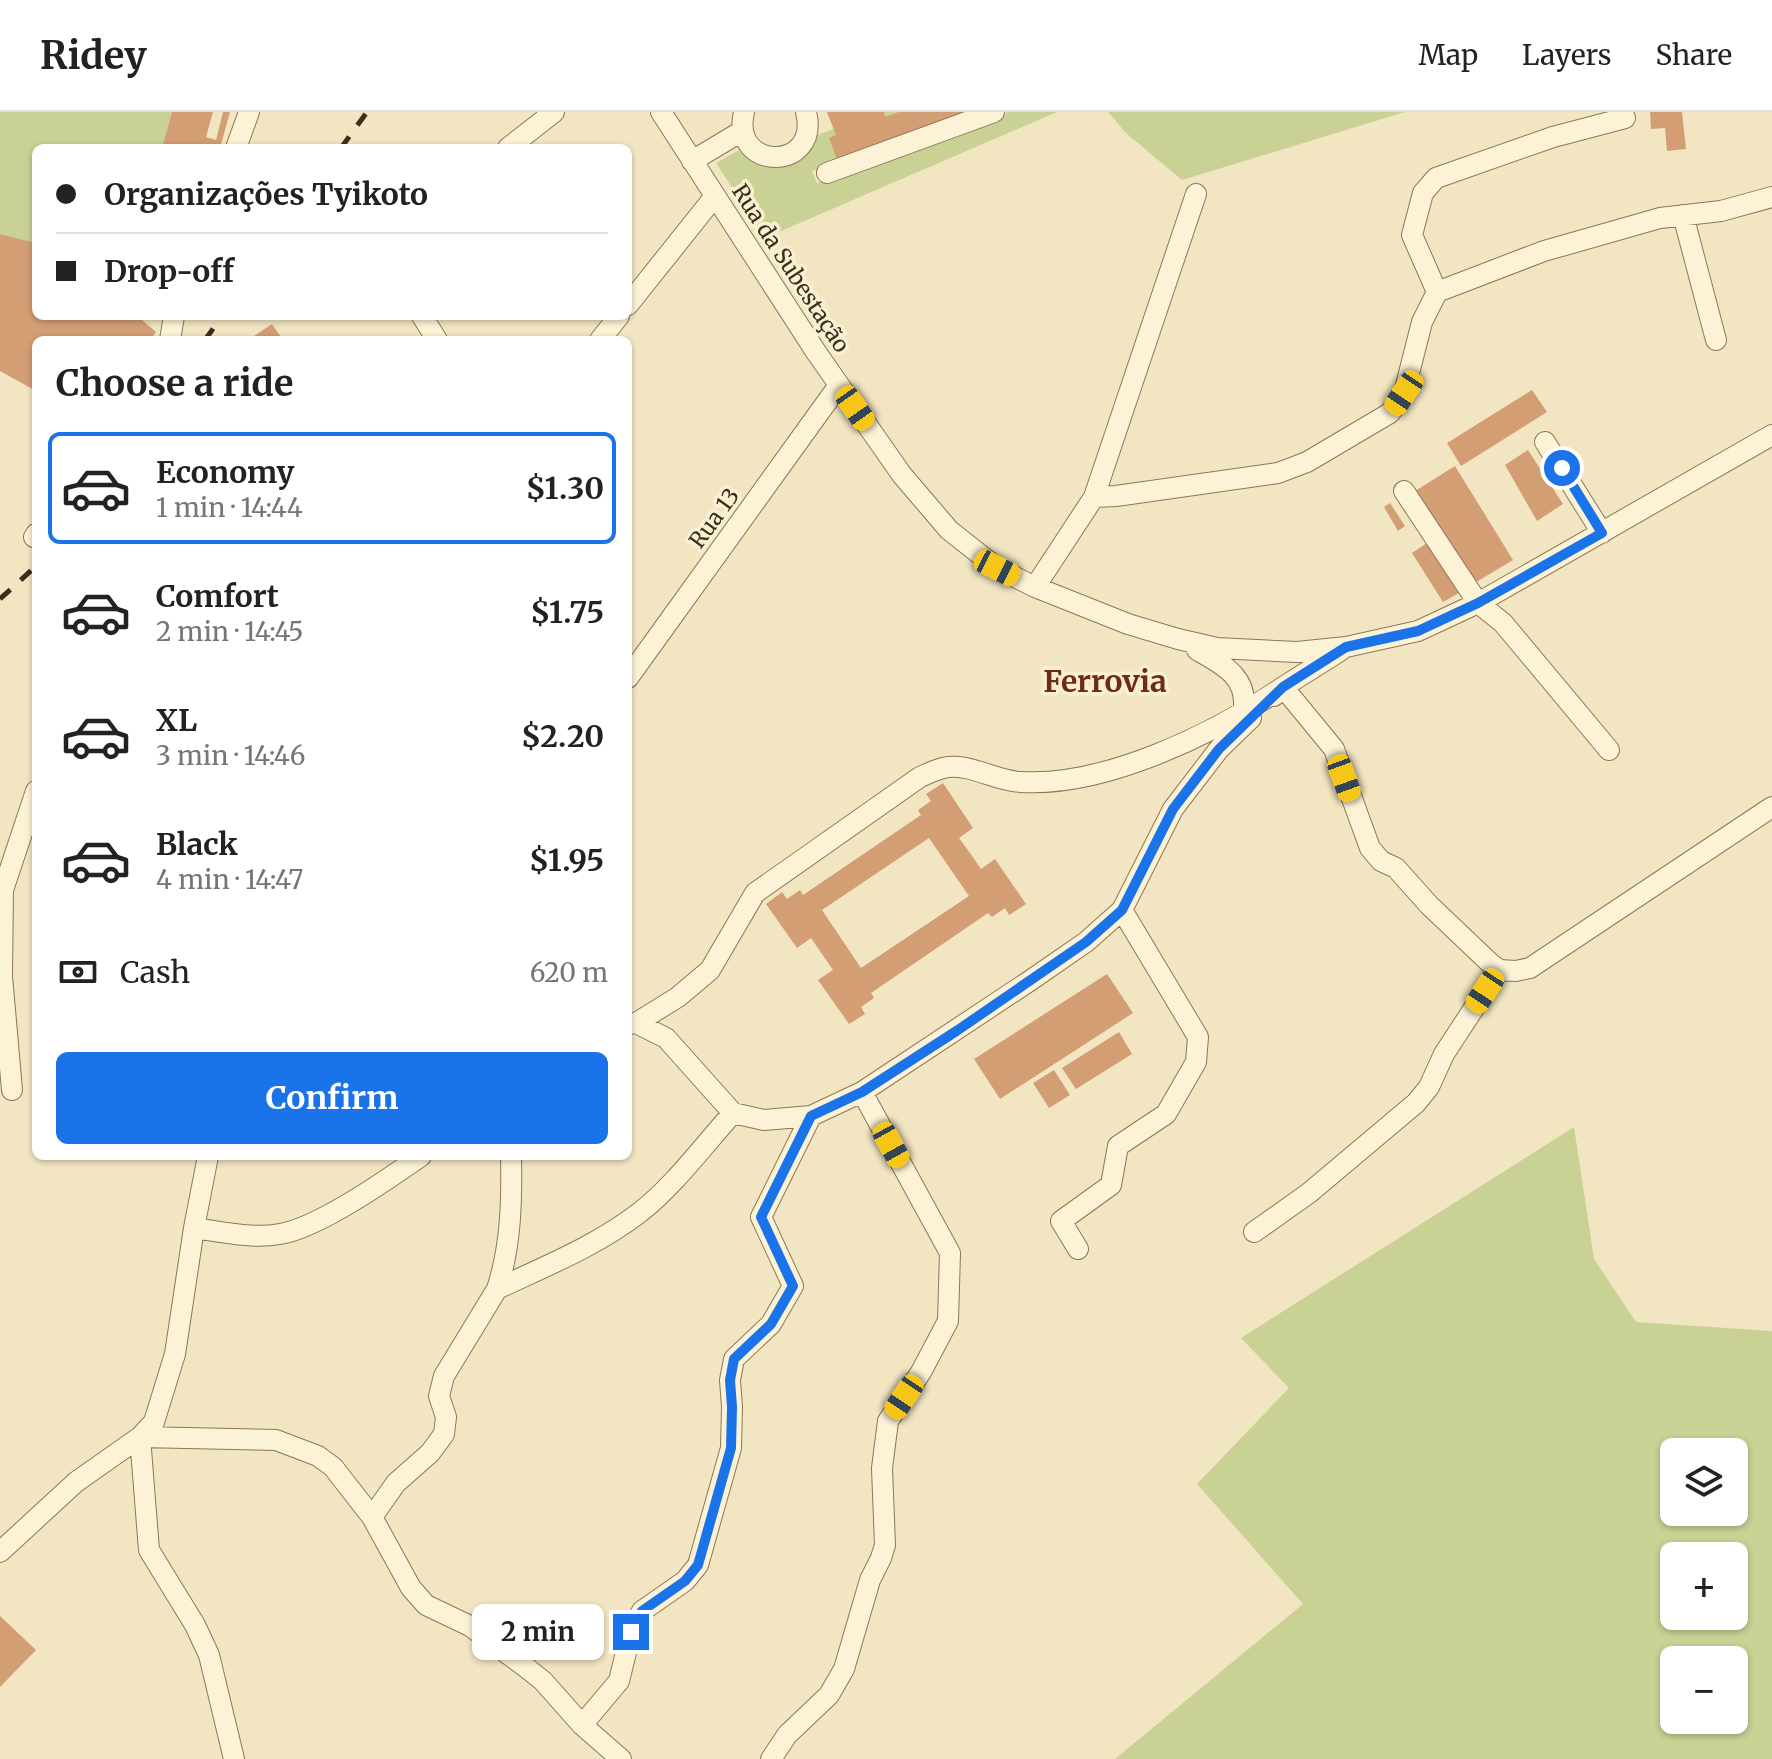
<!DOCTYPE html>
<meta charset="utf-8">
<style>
:root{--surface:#fff;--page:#f6f6f6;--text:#222;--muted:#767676;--line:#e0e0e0;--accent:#1a73e8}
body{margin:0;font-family:Merriweather,serif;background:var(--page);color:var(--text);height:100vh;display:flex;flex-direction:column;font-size:30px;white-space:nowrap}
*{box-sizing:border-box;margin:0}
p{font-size:26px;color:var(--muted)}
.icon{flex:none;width:44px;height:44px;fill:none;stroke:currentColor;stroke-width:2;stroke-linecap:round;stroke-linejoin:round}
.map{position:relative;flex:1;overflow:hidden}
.panel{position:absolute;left:32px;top:224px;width:600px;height:824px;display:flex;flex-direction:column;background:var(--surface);border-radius:12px;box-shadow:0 2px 6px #0004}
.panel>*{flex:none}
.banner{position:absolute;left:32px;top:32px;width:600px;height:176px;border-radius:12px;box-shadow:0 2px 6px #0004;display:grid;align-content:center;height:176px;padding:0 24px;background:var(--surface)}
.buttons{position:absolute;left:1660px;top:1326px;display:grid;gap:16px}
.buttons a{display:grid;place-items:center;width:88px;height:88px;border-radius:12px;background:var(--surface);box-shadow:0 2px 6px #0004;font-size:40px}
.end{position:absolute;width:36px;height:36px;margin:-18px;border:10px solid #1a73e8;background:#fff;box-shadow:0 0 0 4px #fff}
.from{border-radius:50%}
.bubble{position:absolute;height:56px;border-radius:12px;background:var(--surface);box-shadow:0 2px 6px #0004;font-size:26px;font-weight:700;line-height:56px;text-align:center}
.car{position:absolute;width:24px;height:48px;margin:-24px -12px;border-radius:10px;box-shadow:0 0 6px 2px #0007;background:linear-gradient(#f5c518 24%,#345 0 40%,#f5c518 0 76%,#345 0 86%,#f5c518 0)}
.banner b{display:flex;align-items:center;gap:28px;height:76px;font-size:30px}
.banner b+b{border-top:2px solid var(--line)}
.banner i{width:20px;height:20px;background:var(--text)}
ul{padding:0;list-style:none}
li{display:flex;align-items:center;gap:24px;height:112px;margin:0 16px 12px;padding:0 8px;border:4px solid transparent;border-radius:12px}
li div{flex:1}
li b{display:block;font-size:30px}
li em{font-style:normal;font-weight:700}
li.current{border-color:var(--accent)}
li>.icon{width:72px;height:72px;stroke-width:1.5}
h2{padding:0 24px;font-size:36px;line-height:96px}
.pay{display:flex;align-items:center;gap:20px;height:88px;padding:0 24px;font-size:30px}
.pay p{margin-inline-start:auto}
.cta{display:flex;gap:16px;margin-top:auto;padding:16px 24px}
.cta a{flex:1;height:92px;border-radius:12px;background:var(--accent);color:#fff;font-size:32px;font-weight:700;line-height:92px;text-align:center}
header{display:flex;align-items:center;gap:48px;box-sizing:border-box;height:112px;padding:0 40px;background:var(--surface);border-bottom:2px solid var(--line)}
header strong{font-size:38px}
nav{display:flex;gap:44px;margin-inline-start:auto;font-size:28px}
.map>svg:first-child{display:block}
.green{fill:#c9d294;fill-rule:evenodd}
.building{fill:#d49e74;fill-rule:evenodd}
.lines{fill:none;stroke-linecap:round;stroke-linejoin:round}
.minor-casing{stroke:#8e7657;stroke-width:22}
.minor{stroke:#fcf2d6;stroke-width:20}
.rail{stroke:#3d2d1d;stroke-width:5;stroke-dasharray:14 14;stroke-linecap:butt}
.route{stroke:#1a73e8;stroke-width:10}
.labels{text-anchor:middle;stroke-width:7;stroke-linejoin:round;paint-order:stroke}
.street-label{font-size:22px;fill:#3d2d1d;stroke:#f9efd2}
.district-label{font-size:30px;font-weight:bold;fill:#6e2c17;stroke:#f9efd2}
</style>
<header>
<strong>Ridey</strong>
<nav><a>Map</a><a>Layers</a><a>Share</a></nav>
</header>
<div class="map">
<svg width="1772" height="1647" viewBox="0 0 1772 1647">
<rect width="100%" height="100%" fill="#f2e5c2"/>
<!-- green -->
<path class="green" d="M 0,0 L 172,0 L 162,36 L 36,36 L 36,131 L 0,122 Z
M 827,0 L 973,0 L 812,59 L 817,71 L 1004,4 L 1007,0 L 1057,0 L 765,126 L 716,51 L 739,38 C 763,64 805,59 817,23 L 834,17 Z
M 1108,0 L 1405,0 L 1182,68 L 1126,21 Z
M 1574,1015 L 1594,1147 L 1636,1210 L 1772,1219 L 1772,1647 L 1115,1647 L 1303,1492 L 1197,1372 L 1289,1276 L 1241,1226 ZM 1674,1340 L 1734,1340 L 1734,1400 L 1674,1400 ZM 1734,1444 L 1734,1504 L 1674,1504 L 1674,1444 ZM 1734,1548 L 1734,1608 L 1674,1608 L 1674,1548 Z"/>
<!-- building -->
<path class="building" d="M 172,0 L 213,0 L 206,25 L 216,28 L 223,0 L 230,0 L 220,36 L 162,36 Z
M 827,0 L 884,0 L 885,5 L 899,0 L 964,0 L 965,3 L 838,50 L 829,26 L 836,23 Z
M 1650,0 L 1682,0 L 1686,37 L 1667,39 L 1665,16 L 1651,17 Z
M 0,122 L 36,131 L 36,204 L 145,204 L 142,208 L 156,220 L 150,228 L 36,228 L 36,279 L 0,259 Z
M 272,212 L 283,228 L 248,228 Z
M 1532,278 L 1547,300 L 1461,354 L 1447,331 Z
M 1528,338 L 1563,392 L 1537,409 L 1505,353 Z
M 1455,354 L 1513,448 L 1473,472 L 1415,379 Z
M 1390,391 L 1405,414 L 1398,419 L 1384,395 Z
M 1427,431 L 1459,481 L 1443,490 L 1412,441 Z
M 943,671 L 973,716 L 959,726 L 970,741 L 981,757 L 995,747 L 1026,792 L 1009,803 L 1005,796 L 992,805 L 988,801 L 871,881 L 874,886 L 861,895 L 865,902 L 849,912 L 818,868 L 833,858 L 811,826 L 797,836 L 766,792 L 782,780 L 787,787 L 800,778 L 803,783 L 921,703 L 918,698 L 931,689 L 926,682 ZM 929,726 L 969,784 L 861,856 L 822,798 Z
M 1107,862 L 1133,901 L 1000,987 L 974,947 Z
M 1119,920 L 1132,942 L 1076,977 L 1062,956 Z
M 1054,958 L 1070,983 L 1049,996 L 1033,971 Z
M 0,1504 L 36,1538 L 0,1575 Z"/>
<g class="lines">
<!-- minor casing -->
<g class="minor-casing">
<path id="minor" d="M 661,0 L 816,240 L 902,363 L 949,418 L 997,456 L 1035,475 L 1128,512 L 1178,527 L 1217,536 L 1297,540 L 1346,535 L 1418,519 L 1478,491 L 1772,323
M 744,0 C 730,60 821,60 806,0
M 236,36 L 249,0
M 508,36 L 554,0
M 692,49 L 737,22 L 743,21
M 827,61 L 994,0
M 1683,103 L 1716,228
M 1437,180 L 1412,123 L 1423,81 L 1436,66 L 1553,25 L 1625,6
M 628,193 L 715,84
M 422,204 L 437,228
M 170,228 L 174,204
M 600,228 L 619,204
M 1545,330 L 1602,421
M 1404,379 L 1478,491 L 1503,511 L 1609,638
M 1094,385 L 1116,384 L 1278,361 L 1307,350 L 1390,301 L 1404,281 L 1422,210 L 1437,180 L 1544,139 L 1660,106 L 1721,99 L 1772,85
M 34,425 L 36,422
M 1035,475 L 1094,385 L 1196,82
M 1197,538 C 1224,553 1250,566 1243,602
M 628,566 L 839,273
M 1274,584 L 1283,575 L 1340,539
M 636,911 L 678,885 L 710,858 L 755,781 L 920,665 C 927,662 935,658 943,656 C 969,650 995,669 1021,670 C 1105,675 1214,622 1283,575 L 1334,637 L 1370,736 L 1381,749 L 1396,756 L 1429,793 L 1490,851 L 1499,858 L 1516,859 L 1530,856 L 1772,695
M 628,912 L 636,911 L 666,926 L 733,1001 L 764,1008 L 811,1004 L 862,980 L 1031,868 L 1086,830 L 1122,798 L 1173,697 L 1219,637 L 1251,606
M 12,978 L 2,864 L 3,778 L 36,679
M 194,1116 C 222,1120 252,1127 280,1122 C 318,1116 388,1067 421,1044
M 1254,1120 L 1309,1081 L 1416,991 L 1429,975 L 1444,942 L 1499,858
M 1078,1137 L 1061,1109 L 1111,1073 L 1118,1034 L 1166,1002 L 1196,950 L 1198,925 L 1122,798
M 497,1177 C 546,1154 596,1134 639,1101 C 674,1074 703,1034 733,1001
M 140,1325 L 276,1328 L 318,1344 L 333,1355 L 372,1405 L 411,1476 L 426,1493 L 470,1514 L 528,1557 L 543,1569 L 582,1613 L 621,1647
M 140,1325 L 149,1438 L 195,1513 L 209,1543 L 234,1647
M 372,1405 L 396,1371 L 430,1341 L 444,1322 L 446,1305 L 439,1284 L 444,1264 L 497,1177 C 511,1134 512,1088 511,1044
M 0,1440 L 76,1370 L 140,1325 L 154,1310 L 175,1242 L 194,1116 L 208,1044
M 582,1613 L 619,1569 L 631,1520 L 642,1499 L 685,1469 L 698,1453 L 731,1336 L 732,1295 L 730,1268 L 734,1247 L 771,1212 L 793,1174 L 761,1105 L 811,1004
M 771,1647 L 787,1623 L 829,1583 L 844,1557 L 870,1468 L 881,1446 L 885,1433 L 882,1356 L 888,1309 L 921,1260 L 948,1209 L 950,1141 L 862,980"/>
</g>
<!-- minor -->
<use href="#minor" class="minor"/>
<!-- rail -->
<path class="rail" d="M 341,36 L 367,0
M 205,228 L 222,204
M 0,487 L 36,454"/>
</g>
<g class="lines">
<!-- route -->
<path class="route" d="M 631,1520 L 642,1499 L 685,1469 L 698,1453 L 731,1336 L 732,1295 L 730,1268 L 734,1247 L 771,1212 L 793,1174 L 761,1105 L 811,1004 L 862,980 L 958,918 L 1086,830 L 1122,798 L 1173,697 L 1219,637 L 1283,575 L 1346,535 L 1418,519 L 1478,491 L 1602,421 L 1562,356"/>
</g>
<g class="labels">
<!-- street labels -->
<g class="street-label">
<text transform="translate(791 156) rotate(57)" y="8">Rua da Subestação</text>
<text transform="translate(714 406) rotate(-54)" y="8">Rua 13</text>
</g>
<!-- district labels -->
<g class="district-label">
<text x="1105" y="580">Ferrovia</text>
</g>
</g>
</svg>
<div class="buttons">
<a><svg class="icon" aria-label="layers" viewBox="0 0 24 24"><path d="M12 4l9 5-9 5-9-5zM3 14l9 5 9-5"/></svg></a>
<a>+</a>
<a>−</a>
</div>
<i class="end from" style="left:1562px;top:356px"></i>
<i class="end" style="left:631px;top:1520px"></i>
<div class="bubble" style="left:472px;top:1492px;width:132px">2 min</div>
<i class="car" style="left:1404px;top:281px;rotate:214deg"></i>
<i class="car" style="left:855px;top:296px;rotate:145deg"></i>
<i class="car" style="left:997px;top:456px;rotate:117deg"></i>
<i class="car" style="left:1344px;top:666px;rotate:160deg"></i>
<i class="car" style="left:1485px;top:879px;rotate:213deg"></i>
<i class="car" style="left:891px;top:1033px;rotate:151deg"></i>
<i class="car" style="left:904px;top:1285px;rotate:214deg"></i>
<div class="banner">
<b><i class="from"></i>Organizações Tyikoto</b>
<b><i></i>Drop-off</b>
</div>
<section class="panel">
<h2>Choose a ride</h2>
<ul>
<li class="current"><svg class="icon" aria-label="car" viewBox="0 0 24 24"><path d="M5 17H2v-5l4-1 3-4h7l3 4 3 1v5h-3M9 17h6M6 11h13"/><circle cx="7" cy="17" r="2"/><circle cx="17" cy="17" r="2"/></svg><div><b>Economy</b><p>1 min · 14:44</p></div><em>$1.30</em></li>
<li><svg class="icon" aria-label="car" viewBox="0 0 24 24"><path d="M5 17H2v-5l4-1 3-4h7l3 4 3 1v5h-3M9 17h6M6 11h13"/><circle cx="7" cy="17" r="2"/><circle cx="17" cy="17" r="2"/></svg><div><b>Comfort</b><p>2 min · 14:45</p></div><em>$1.75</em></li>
<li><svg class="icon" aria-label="car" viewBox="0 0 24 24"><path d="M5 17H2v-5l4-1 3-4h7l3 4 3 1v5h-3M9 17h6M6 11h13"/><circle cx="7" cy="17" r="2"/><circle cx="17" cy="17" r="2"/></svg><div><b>XL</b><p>3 min · 14:46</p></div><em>$2.20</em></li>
<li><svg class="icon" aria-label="car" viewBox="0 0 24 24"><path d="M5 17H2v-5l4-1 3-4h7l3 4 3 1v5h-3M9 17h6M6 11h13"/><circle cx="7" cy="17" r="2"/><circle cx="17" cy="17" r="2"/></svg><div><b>Black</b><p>4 min · 14:47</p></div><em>$1.95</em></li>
</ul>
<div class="pay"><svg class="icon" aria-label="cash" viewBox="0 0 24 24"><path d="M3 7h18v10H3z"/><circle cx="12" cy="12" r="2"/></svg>Cash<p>620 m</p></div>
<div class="cta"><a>Confirm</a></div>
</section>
</div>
